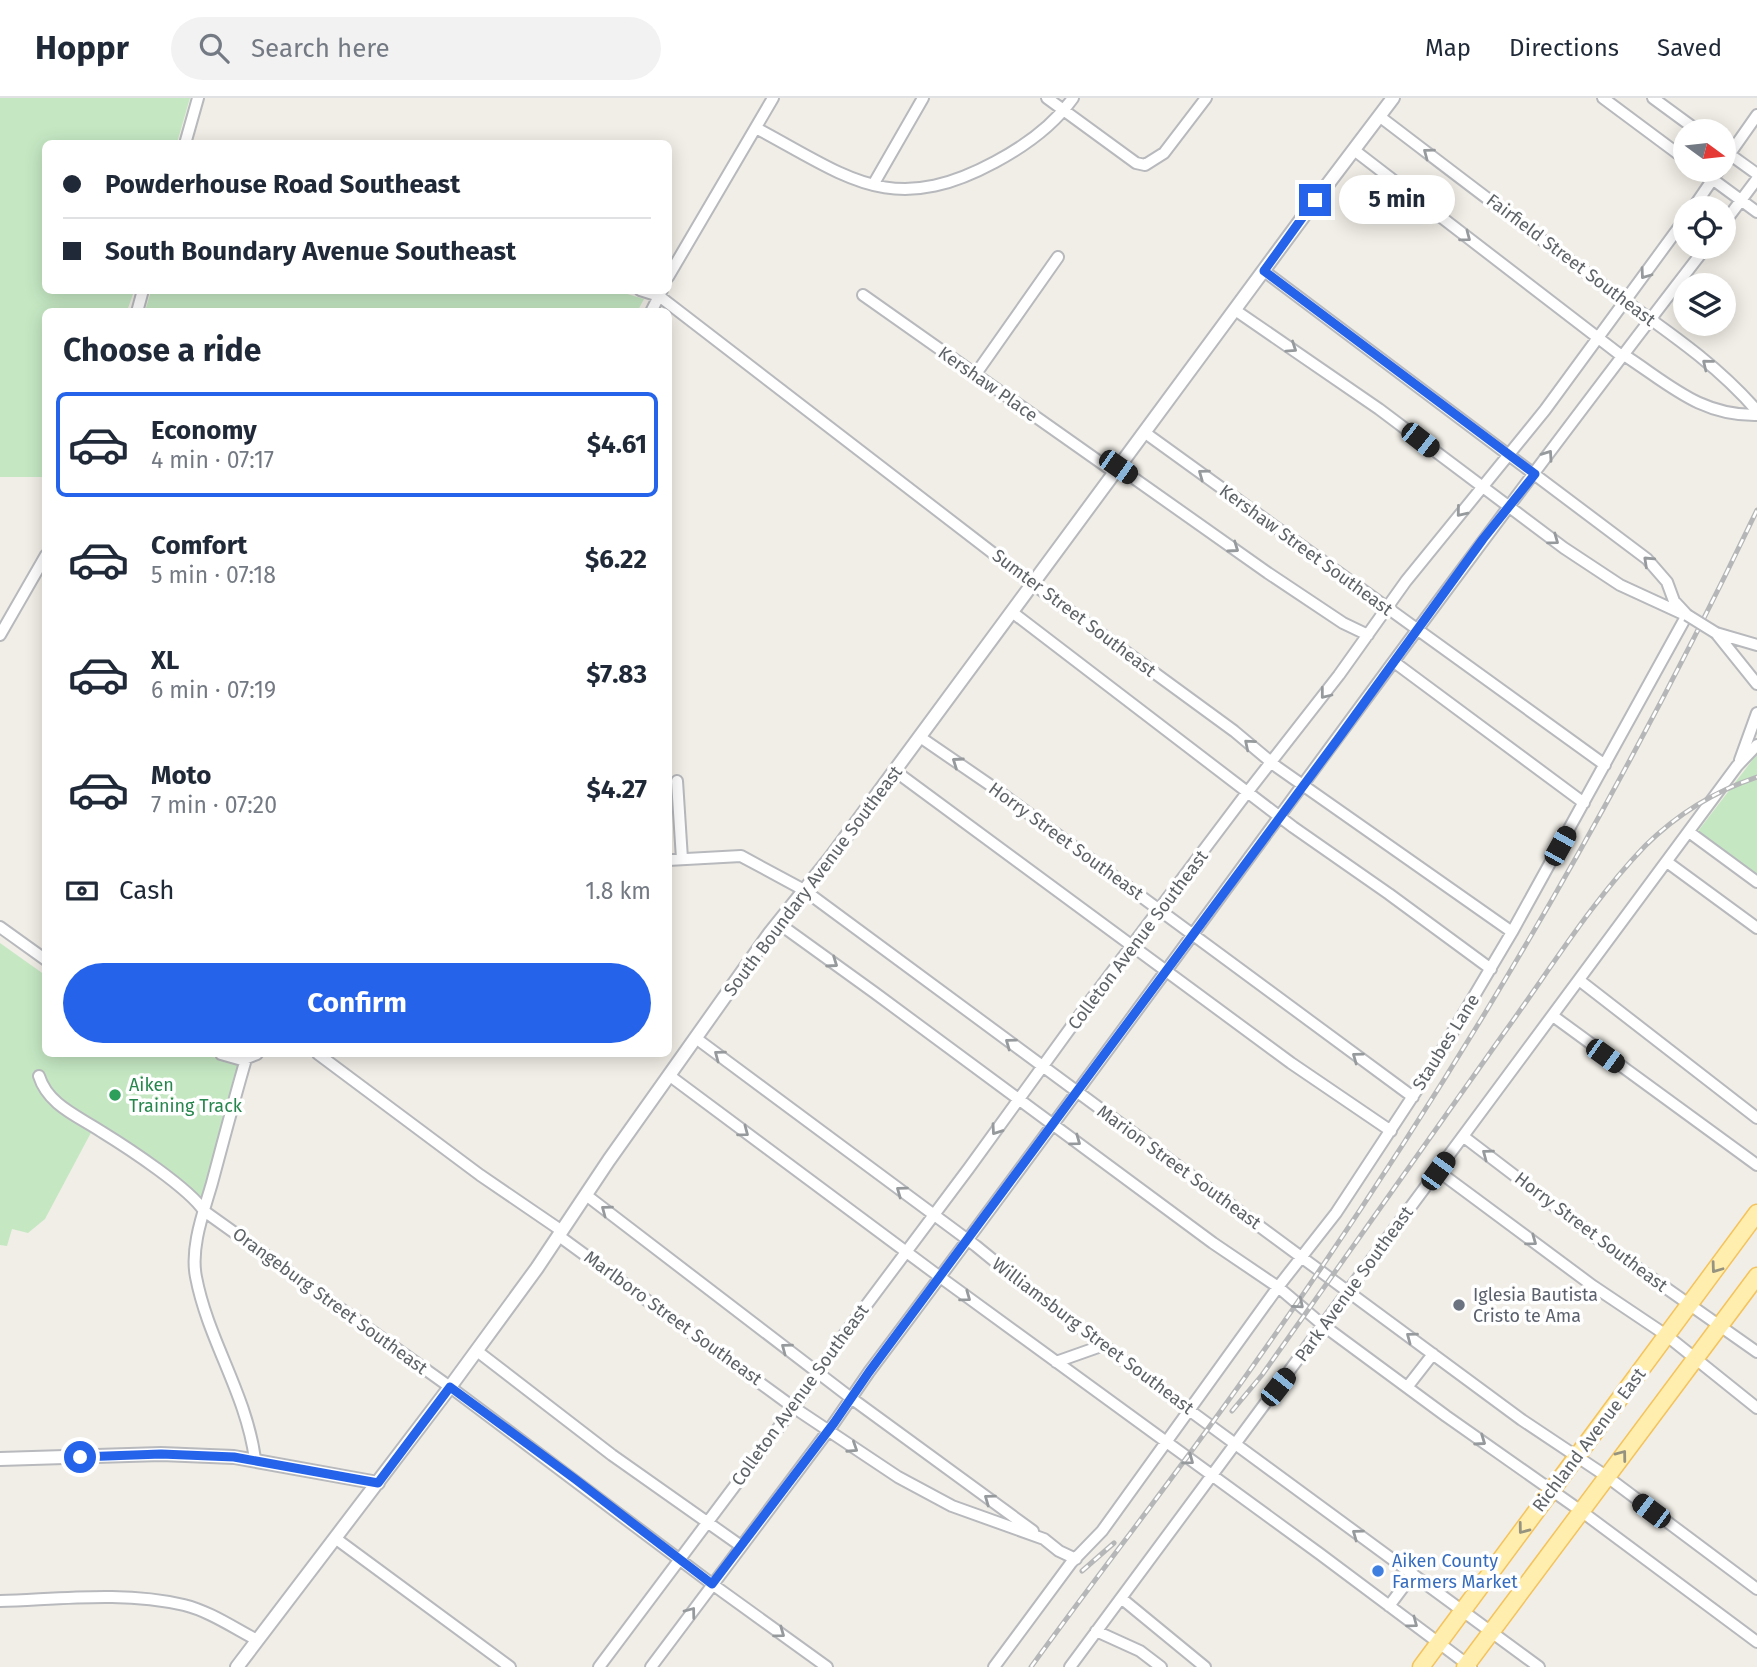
<!DOCTYPE html>
<meta charset="utf-8">
<style>
:root{--surface:#fff;--page:#f2f2f3;--text:#1f2937;--muted:#747a83;--line:#e0e1e3;--accent:#2563eb}
body{margin:0;font-family:"Fira Sans",sans-serif;background:var(--page);color:var(--text);height:100vh;display:flex;flex-direction:column;font-size:26px;white-space:nowrap}
*{box-sizing:border-box;margin:0}
p{font-size:23px;color:var(--muted)}
.icon{flex:none;width:38px;height:38px;fill:none;stroke:currentColor;stroke-width:2;stroke-linecap:round;stroke-linejoin:round}
.map{position:relative;flex:1;overflow:hidden}
.drawer{position:absolute;left:42px;top:210px;width:630px;height:749px;display:flex;flex-direction:column;background:var(--surface);border-radius:10px;box-shadow:0 4px 18px #0003}
.drawer>*{flex:none}
.banner{position:absolute;left:42px;top:42px;width:630px;height:154px;border-radius:10px;box-shadow:0 4px 18px #0003;display:grid;align-content:center;height:154px;padding:0 21px;background:var(--surface)}
.needle{width:46px;rotate:105deg}
.buttons{position:absolute;left:1673px;top:21px;display:grid;gap:14px}
.buttons a{display:grid;place-items:center;width:63px;height:63px;border-radius:50%;background:var(--surface);box-shadow:0 4px 18px #0003;font-size:35px}
.end{position:absolute;width:32px;height:32px;margin:-16px;border:9px solid #2563eb;background:#fff;box-shadow:0 0 0 4px #fff}
.from{border-radius:50%}
.bubble{position:absolute;height:49px;border-radius:24px;background:var(--surface);box-shadow:0 4px 18px #0003;font-size:23px;font-weight:700;line-height:49px;text-align:center}
.car{position:absolute;width:21px;height:42px;margin:-21px -10px;border-radius:9px;box-shadow:0 0 5px 2px #0007;background:linear-gradient(#222 24%,#8ab4d8 0 40%,#222 0 76%,#8ab4d8 0 86%,#222 0)}
.banner b{display:flex;align-items:center;gap:24px;height:66px;font-size:26px}
.banner b+b{border-top:2px solid var(--line)}
.banner i{width:18px;height:18px;background:var(--text)}
ul{padding:0;list-style:none}
li{display:flex;align-items:center;gap:21px;height:105px;margin:0 14px 10px;padding:0 7px;border:4px solid transparent;border-radius:10px}
li div{flex:1}
li b{display:block;font-size:26px}
li em{font-style:normal;font-weight:700}
li.current{border-color:var(--accent)}
li>.icon{width:63px;height:63px;stroke-width:1.5}
h2{padding:0 21px;font-size:32px;line-height:84px}
.pay{display:flex;align-items:center;gap:18px;height:77px;padding:0 21px;font-size:26px}
.pay p{margin-inline-start:auto}
.button{display:flex;gap:14px;margin-top:auto;padding:14px 21px}
.button a{flex:1;height:80px;border-radius:42px;background:var(--accent);color:#fff;font-size:28px;font-weight:700;line-height:80px;text-align:center}
header{display:flex;align-items:center;gap:42px;box-sizing:border-box;height:98px;padding:0 35px;background:var(--surface);border-bottom:2px solid var(--line)}
header strong{font-size:33px}
nav{display:flex;gap:38px;margin-inline-start:auto;font-size:24px}
.search{width:490px;height:63px;background:var(--page);display:flex;align-items:center;gap:18px;box-sizing:border-box;padding:0 24px;border-radius:38px;color:var(--muted);font-size:26px}
.map>svg:first-child{display:block}
.green{fill:#c5e8c3}
.lines{fill:none;stroke-linecap:round;stroke-linejoin:round}
.minor-casing{stroke:#b7b9bd;stroke-width:14}
.tertiary-casing{stroke:#b7b9bd;stroke-width:16}
.primary-casing{stroke:#f5c35c;stroke-width:19}
.minor{stroke:#fff;stroke-width:10}
.tertiary{stroke:#fff;stroke-width:12}
.primary{stroke:#ffeead;stroke-width:16}
.rail-casing{stroke:#b5b6b7;stroke-width:5}
.rail{stroke:#fff;stroke-width:2.5;stroke-dasharray:8;stroke-linecap:butt}
.minor-bridge-casing{stroke:#b7b9bd;stroke-width:14;stroke-linecap:butt}
.minor-bridge{stroke:#fff;stroke-width:10}
.oneway{stroke:#969a9c}
.oneway2{stroke:#969480}
.route{stroke:#2563eb;stroke-width:9}
.leisure-dot{fill:#2e9e5b;stroke:#fff;stroke-width:2.5}
.worship-dot{fill:#6b7280;stroke:#fff;stroke-width:2.5}
.shop-dot{fill:#3f7fe0;stroke:#fff;stroke-width:2.5}
.labels{text-anchor:middle;stroke-width:7;stroke-linejoin:round;paint-order:stroke}
.street-label{font-size:18px;fill:#5e6367;stroke:#fff}
.leisure-label{font-size:18px;fill:#27864d;stroke:#fff;text-anchor:start}
.worship-label{font-size:18px;fill:#5b616d;stroke:#fff;text-anchor:start}
.shop-label{font-size:18px;fill:#366cbe;stroke:#fff;text-anchor:start}
</style>
<header>
<strong>Hoppr</strong>
<div class="search"><svg class="icon" aria-label="search" viewBox="0 0 24 24"><circle cx="10" cy="10" r="6"/><path d="M15 15l6 6"/></svg>Search here</div>
<nav><a>Map</a><a>Directions</a><a>Saved</a></nav>
</header>
<div class="map">
<svg width="1757" height="1569" viewBox="0 0 1757 1569">
<rect width="100%" height="100%" fill="#f1eee7"/>
<!-- green -->
<path class="green" d="M 0,0 L 190,0 L 177,45 L 46,46 L 46,192 L 134,193 L 127,213 L 46,214 L 45,379 L 0,379 Z
M 151,193 L 614,192 L 644,201 L 637,214 L 145,213 Z
M 1757,656 L 1757,777 L 1698,733 Z
M 0,845 L 45,877 L 46,956 L 201,956 L 239,966 L 202,1103 L 94,1029 L 45,1121 L 28,1135 L 12,1131 L 7,1148 L 0,1147 Z"/>
<g class="lines">
<!-- minor casing -->
<g class="minor-casing">
<path id="minor" d="M 1047,0 L 1136,65 L 1145,67 L 1164,55 L 1206,0
M 1603,0 L 1685,61
M 1653,0 L 1698,33
M 1379,18 C 1450,72 1520,126 1592,179 C 1648,221 1711,259 1757,313
M 756,30 C 848,79 891,120 995,64 C 1025,48 1053,28 1073,0
M 185,46 L 198,0
M 1354,52 L 1623,259
M 1725,53 L 1757,76
M 1724,64 L 1757,17
M 1700,72 L 1757,114
M 873,87 L 923,0
M 1693,110 L 1719,72
M 1724,125 L 1757,81
M 1264,173 L 1647,461 L 1667,484 L 1674,503 L 1687,517
M 668,179 L 773,0
M 640,192 L 659,198 L 1033,486 L 1234,633 L 1277,669 L 1512,834
M 863,197 L 1114,374
M 1235,212 L 1379,311 L 1564,450 L 1620,487 L 1683,516
M 137,214 L 143,192
M 651,214 L 662,192
M 1624,257 C 1669,286 1700,318 1757,317
M 975,277 L 1058,159
M 1144,334 L 1605,667
M 1118,369 L 1268,475 L 1343,525 L 1368,537
M 1012,514 L 1293,729 L 1389,796 L 1491,871
M 1716,535 L 1757,586
M 1716,535 L 1757,547
M 0,537 L 46,457
M 1394,564 L 1584,705
M 920,639 L 990,687 L 1413,999
M 1740,662 L 1757,615
M 895,673 L 1291,965 L 1391,1033
M 677,683 L 682,761
M 1689,734 L 1757,784
M 668,762 L 741,758 L 804,792 L 1522,1322 L 1606,1378 L 1757,1491
M 1667,764 L 1757,830
M 778,825 L 875,895 L 1213,1145 L 1278,1189 L 1324,1228 L 1446,1318 L 1581,1413 L 1757,1544
M 0,829 L 46,862
M 1579,882 L 1757,1020
M 1553,918 L 1757,1067
M 697,941 L 976,1148 L 1020,1184 L 1189,1312 L 1539,1569
M 221,956 L 242,962 L 257,956
M 318,956 L 480,1077 L 562,1133
M 246,961 C 234,1002 223,1044 212,1085 C 204,1113 190,1149 196,1179 C 208,1242 246,1295 255,1361
M 39,978 C 48,1007 78,1018 102,1034 C 128,1050 189,1090 204,1113 L 450,1289 L 712,1486 L 827,1569
M 670,978 L 940,1179 L 1320,1456 L 1471,1569
M 1464,1039 L 1619,1157 L 1757,1254
M 1438,1073 L 1593,1188 L 1666,1237 L 1757,1310
M 586,1097 L 851,1300 L 1033,1433
M 559,1138 L 793,1309 L 898,1379 L 952,1408 L 1044,1441 L 1059,1453 L 1076,1461
M 477,1253 L 612,1357 L 741,1448
M 1056,1264 L 1104,1247
M 1408,1288 L 1433,1256
M 335,1440 L 510,1569
M 1121,1500 L 1205,1569
M 0,1503 C 61,1501 124,1493 184,1507 C 209,1513 234,1530 257,1542
M 1389,1508 L 1413,1476
M 1096,1533 L 1140,1553 L 1161,1569
M 599,1569 L 800,1301 L 835,1249 L 969,1070 L 1090,903 L 1246,696 L 1339,577 L 1406,483 L 1545,312 L 1685,121
M 651,1569 L 834,1325 L 869,1274 C 1150,900 1420,519 1706,149
M 994,1569 L 1071,1465 L 1102,1433 L 1278,1189 L 1336,1115 L 1432,969 L 1512,834 L 1687,517
M 1070,1569 L 1737,668 L 1757,647"/>
</g>
<!-- tertiary casing -->
<g class="tertiary-casing">
<path id="tertiary" d="M 0,1361 L 161,1356 L 234,1359 L 378,1385
M 237,1569 L 450,1289 L 537,1170 L 609,1062 L 770,835 L 831,759 L 1303,119 L 1393,0"/>
</g>
<!-- primary casing -->
<g class="primary-casing">
<path id="primary" d="M 1421,1569 L 1757,1115
M 1465,1569 L 1757,1178"/>
</g>
<!-- minor -->
<use href="#minor" class="minor"/>
<!-- tertiary -->
<use href="#tertiary" class="tertiary"/>
<!-- primary -->
<use href="#primary" class="primary"/>
<!-- rail casing -->
<g class="rail-casing">
<path id="rail" d="M 1232,1313 L 1262,1277 C 1343,1163 1423,1049 1504,935 C 1549,873 1592,803 1645,748 C 1676,717 1715,693 1757,679
M 1082,1473 L 1114,1445
M 1031,1569 C 1105,1467 1183,1368 1255,1265 C 1446,996 1615,709 1757,412"/>
</g>
<!-- rail -->
<use href="#rail" class="rail"/>
<!-- minor-bridge casing -->
<g class="minor-bridge-casing">
<path id="minor-bridge" d="M 1687,517 L 1716,535"/>
</g>
<!-- minor-bridge -->
<use href="#minor-bridge" class="minor-bridge"/>
</g>
<!-- one-way arrows -->
<defs><path id="oneway-chevron" d="M-2-3.5L2.5 0L-2 3.5" fill="none" stroke-width="1.6" stroke-linecap="round" stroke-linejoin="round" transform="scale(1.75)"/></defs>
<g class="oneway">
<use href="#oneway-chevron" transform="translate(1428 55) rotate(-143)"/>
<use href="#oneway-chevron" transform="translate(1466 139) rotate(37)"/>
<use href="#oneway-chevron" transform="translate(1645 176) rotate(126)"/>
<use href="#oneway-chevron" transform="translate(1292 250) rotate(34)"/>
<use href="#oneway-chevron" transform="translate(1707 266) rotate(-141)"/>
<use href="#oneway-chevron" transform="translate(1548 357) rotate(-55)"/>
<use href="#oneway-chevron" transform="translate(1203 376) rotate(-144)"/>
<use href="#oneway-chevron" transform="translate(1461 414) rotate(129)"/>
<use href="#oneway-chevron" transform="translate(1554 442) rotate(36)"/>
<use href="#oneway-chevron" transform="translate(1234 450) rotate(35)"/>
<use href="#oneway-chevron" transform="translate(1648 463) rotate(-137)"/>
<use href="#oneway-chevron" transform="translate(1325 596) rotate(128)"/>
<use href="#oneway-chevron" transform="translate(1249 646) rotate(-140)"/>
<use href="#oneway-chevron" transform="translate(957 664) rotate(-145)"/>
<use href="#oneway-chevron" transform="translate(833 865) rotate(35)"/>
<use href="#oneway-chevron" transform="translate(1010 945) rotate(-144)"/>
<use href="#oneway-chevron" transform="translate(719 957) rotate(-143)"/>
<use href="#oneway-chevron" transform="translate(1357 959) rotate(-144)"/>
<use href="#oneway-chevron" transform="translate(996 1032) rotate(125)"/>
<use href="#oneway-chevron" transform="translate(744 1034) rotate(37)"/>
<use href="#oneway-chevron" transform="translate(1076 1043) rotate(36)"/>
<use href="#oneway-chevron" transform="translate(1487 1056) rotate(-143)"/>
<use href="#oneway-chevron" transform="translate(901 1093) rotate(-144)"/>
<use href="#oneway-chevron" transform="translate(606 1112) rotate(-143)"/>
<use href="#oneway-chevron" transform="translate(1532 1143) rotate(36)"/>
<use href="#oneway-chevron" transform="translate(966 1199) rotate(36)"/>
<use href="#oneway-chevron" transform="translate(1299 1206) rotate(40)"/>
<use href="#oneway-chevron" transform="translate(1411 1239) rotate(-143)"/>
<use href="#oneway-chevron" transform="translate(786 1250) rotate(-143)"/>
<use href="#oneway-chevron" transform="translate(1481 1343) rotate(35)"/>
<use href="#oneway-chevron" transform="translate(853 1350) rotate(33)"/>
<use href="#oneway-chevron" transform="translate(1189 1362) rotate(36)"/>
<use href="#oneway-chevron" transform="translate(989 1401) rotate(-144)"/>
<use href="#oneway-chevron" transform="translate(1357 1436) rotate(-144)"/>
<use href="#oneway-chevron" transform="translate(691 1514) rotate(-53)"/>
<use href="#oneway-chevron" transform="translate(1413 1525) rotate(37)"/>
<use href="#oneway-chevron" transform="translate(780 1535) rotate(36)"/>
</g>
<g class="oneway2">
<use href="#oneway-chevron" transform="translate(1716 1170) rotate(126)"/>
<use href="#oneway-chevron" transform="translate(1622 1357) rotate(-53)"/>
<use href="#oneway-chevron" transform="translate(1523 1431) rotate(127)"/>
</g>
<g class="lines">
<!-- route -->
<path class="route" d="M 80,1359 L 161,1356 L 234,1359 L 378,1385 L 450,1289 L 575,1381 L 712,1486 L 834,1325 L 869,1274 L 1338,641 L 1483,441 L 1535,376 L 1264,173 L 1315,102"/>
</g>
<!-- markers -->
<circle class="leisure-dot" cx="115" cy="997" r="7"/>
<circle class="worship-dot" cx="1459" cy="1207" r="7"/>
<circle class="shop-dot" cx="1378" cy="1473" r="7"/>
<g class="labels">
<!-- street labels -->
<g class="street-label">
<text transform="translate(1571 162) rotate(37)" y="6">Fairfield Street Southeast</text>
<text transform="translate(988 286) rotate(35)" y="6">Kershaw Place</text>
<text transform="translate(1306 452) rotate(36)" y="6">Kershaw Street Southeast</text>
<text transform="translate(1074 515) rotate(37)" y="6">Sumter Street Southeast</text>
<text transform="translate(1066 743) rotate(36)" y="6">Horry Street Southeast</text>
<text transform="translate(813 783) rotate(-53)" y="6">South Boundary Avenue Southeast</text>
<text transform="translate(1138 842) rotate(-53)" y="6">Colleton Avenue Southeast</text>
<text transform="translate(1446 944) rotate(-58)" y="6">Staubes Lane</text>
<text transform="translate(1179 1069) rotate(36)" y="6">Marion Street Southeast</text>
<text transform="translate(1591 1134) rotate(37)" y="6">Horry Street Southeast</text>
<text transform="translate(1354 1186) rotate(-54)" y="6">Park Avenue Southeast</text>
<text transform="translate(330 1203) rotate(36)" y="6">Orangeburg Street Southeast</text>
<text transform="translate(673 1220) rotate(36)" y="6">Marlboro Street Southeast</text>
<text transform="translate(1093 1238) rotate(37)" y="6">Williamsburg Street Southeast</text>
<text transform="translate(800 1297) rotate(-54)" y="6">Colleton Avenue Southeast</text>
<text transform="translate(1589 1342) rotate(-53)" y="6">Richland Avenue East</text>
</g>
<!-- leisure labels -->
<g class="leisure-label">
<text x="129" y="993">Aiken<tspan x="129" dy="21">Training Track</tspan></text>
</g>
<!-- worship labels -->
<g class="worship-label">
<text x="1473" y="1203">Iglesia Bautista<tspan x="1473" dy="21">Cristo te Ama</tspan></text>
</g>
<!-- shop labels -->
<g class="shop-label">
<text x="1392" y="1469">Aiken County<tspan x="1392" dy="21">Farmers Market</tspan></text>
</g>
</g>
</svg>
<div class="buttons">
<a><svg class="needle" viewBox="-14 -14 28 28"><path d="M0-13l5 13h-10z" fill="#e53935"/><path d="M0 13l5-13h-10z" fill="#747a83"/></svg></a>
<a><svg class="icon" aria-label="locate" viewBox="0 0 24 24"><circle cx="12" cy="12" r="6"/><path d="M12 2v4M12 18v4M2 12h4M18 12h4"/></svg></a>
<a><svg class="icon" aria-label="layers" viewBox="0 0 24 24"><path d="M12 4l9 5-9 5-9-5zM3 14l9 5 9-5"/></svg></a>
</div>
<i class="end from" style="left:80px;top:1359px"></i>
<i class="end" style="left:1315px;top:102px"></i>
<div class="bubble" style="left:1339px;top:77px;width:116px">5 min</div>
<i class="car" style="left:1420px;top:342px;rotate:128deg"></i>
<i class="car" style="left:1118px;top:369px;rotate:125deg"></i>
<i class="car" style="left:1560px;top:748px;rotate:29deg"></i>
<i class="car" style="left:1605px;top:958px;rotate:126deg"></i>
<i class="car" style="left:1438px;top:1073px;rotate:36deg"></i>
<i class="car" style="left:1278px;top:1289px;rotate:38deg"></i>
<i class="car" style="left:1651px;top:1413px;rotate:307deg"></i>
<div class="banner">
<b><i class="from"></i>Powderhouse Road Southeast</b>
<b><i></i>South Boundary Avenue Southeast</b>
</div>
<section class="drawer">
<h2>Choose a ride</h2>
<ul>
<li class="current"><svg class="icon" aria-label="car" viewBox="0 0 24 24"><path d="M5 17H2v-5l4-1 3-4h7l3 4 3 1v5h-3M9 17h6M6 11h13"/><circle cx="7" cy="17" r="2"/><circle cx="17" cy="17" r="2"/></svg><div><b>Economy</b><p>4 min · 07:17</p></div><em>$4.61</em></li>
<li><svg class="icon" aria-label="car" viewBox="0 0 24 24"><path d="M5 17H2v-5l4-1 3-4h7l3 4 3 1v5h-3M9 17h6M6 11h13"/><circle cx="7" cy="17" r="2"/><circle cx="17" cy="17" r="2"/></svg><div><b>Comfort</b><p>5 min · 07:18</p></div><em>$6.22</em></li>
<li><svg class="icon" aria-label="car" viewBox="0 0 24 24"><path d="M5 17H2v-5l4-1 3-4h7l3 4 3 1v5h-3M9 17h6M6 11h13"/><circle cx="7" cy="17" r="2"/><circle cx="17" cy="17" r="2"/></svg><div><b>XL</b><p>6 min · 07:19</p></div><em>$7.83</em></li>
<li><svg class="icon" aria-label="car" viewBox="0 0 24 24"><path d="M5 17H2v-5l4-1 3-4h7l3 4 3 1v5h-3M9 17h6M6 11h13"/><circle cx="7" cy="17" r="2"/><circle cx="17" cy="17" r="2"/></svg><div><b>Moto</b><p>7 min · 07:20</p></div><em>$4.27</em></li>
</ul>
<div class="pay"><svg class="icon" aria-label="cash" viewBox="0 0 24 24"><path d="M3 7h18v10H3z"/><circle cx="12" cy="12" r="2"/></svg>Cash<p>1.8 km</p></div>
<div class="button"><a>Confirm</a></div>
</section>
</div>
